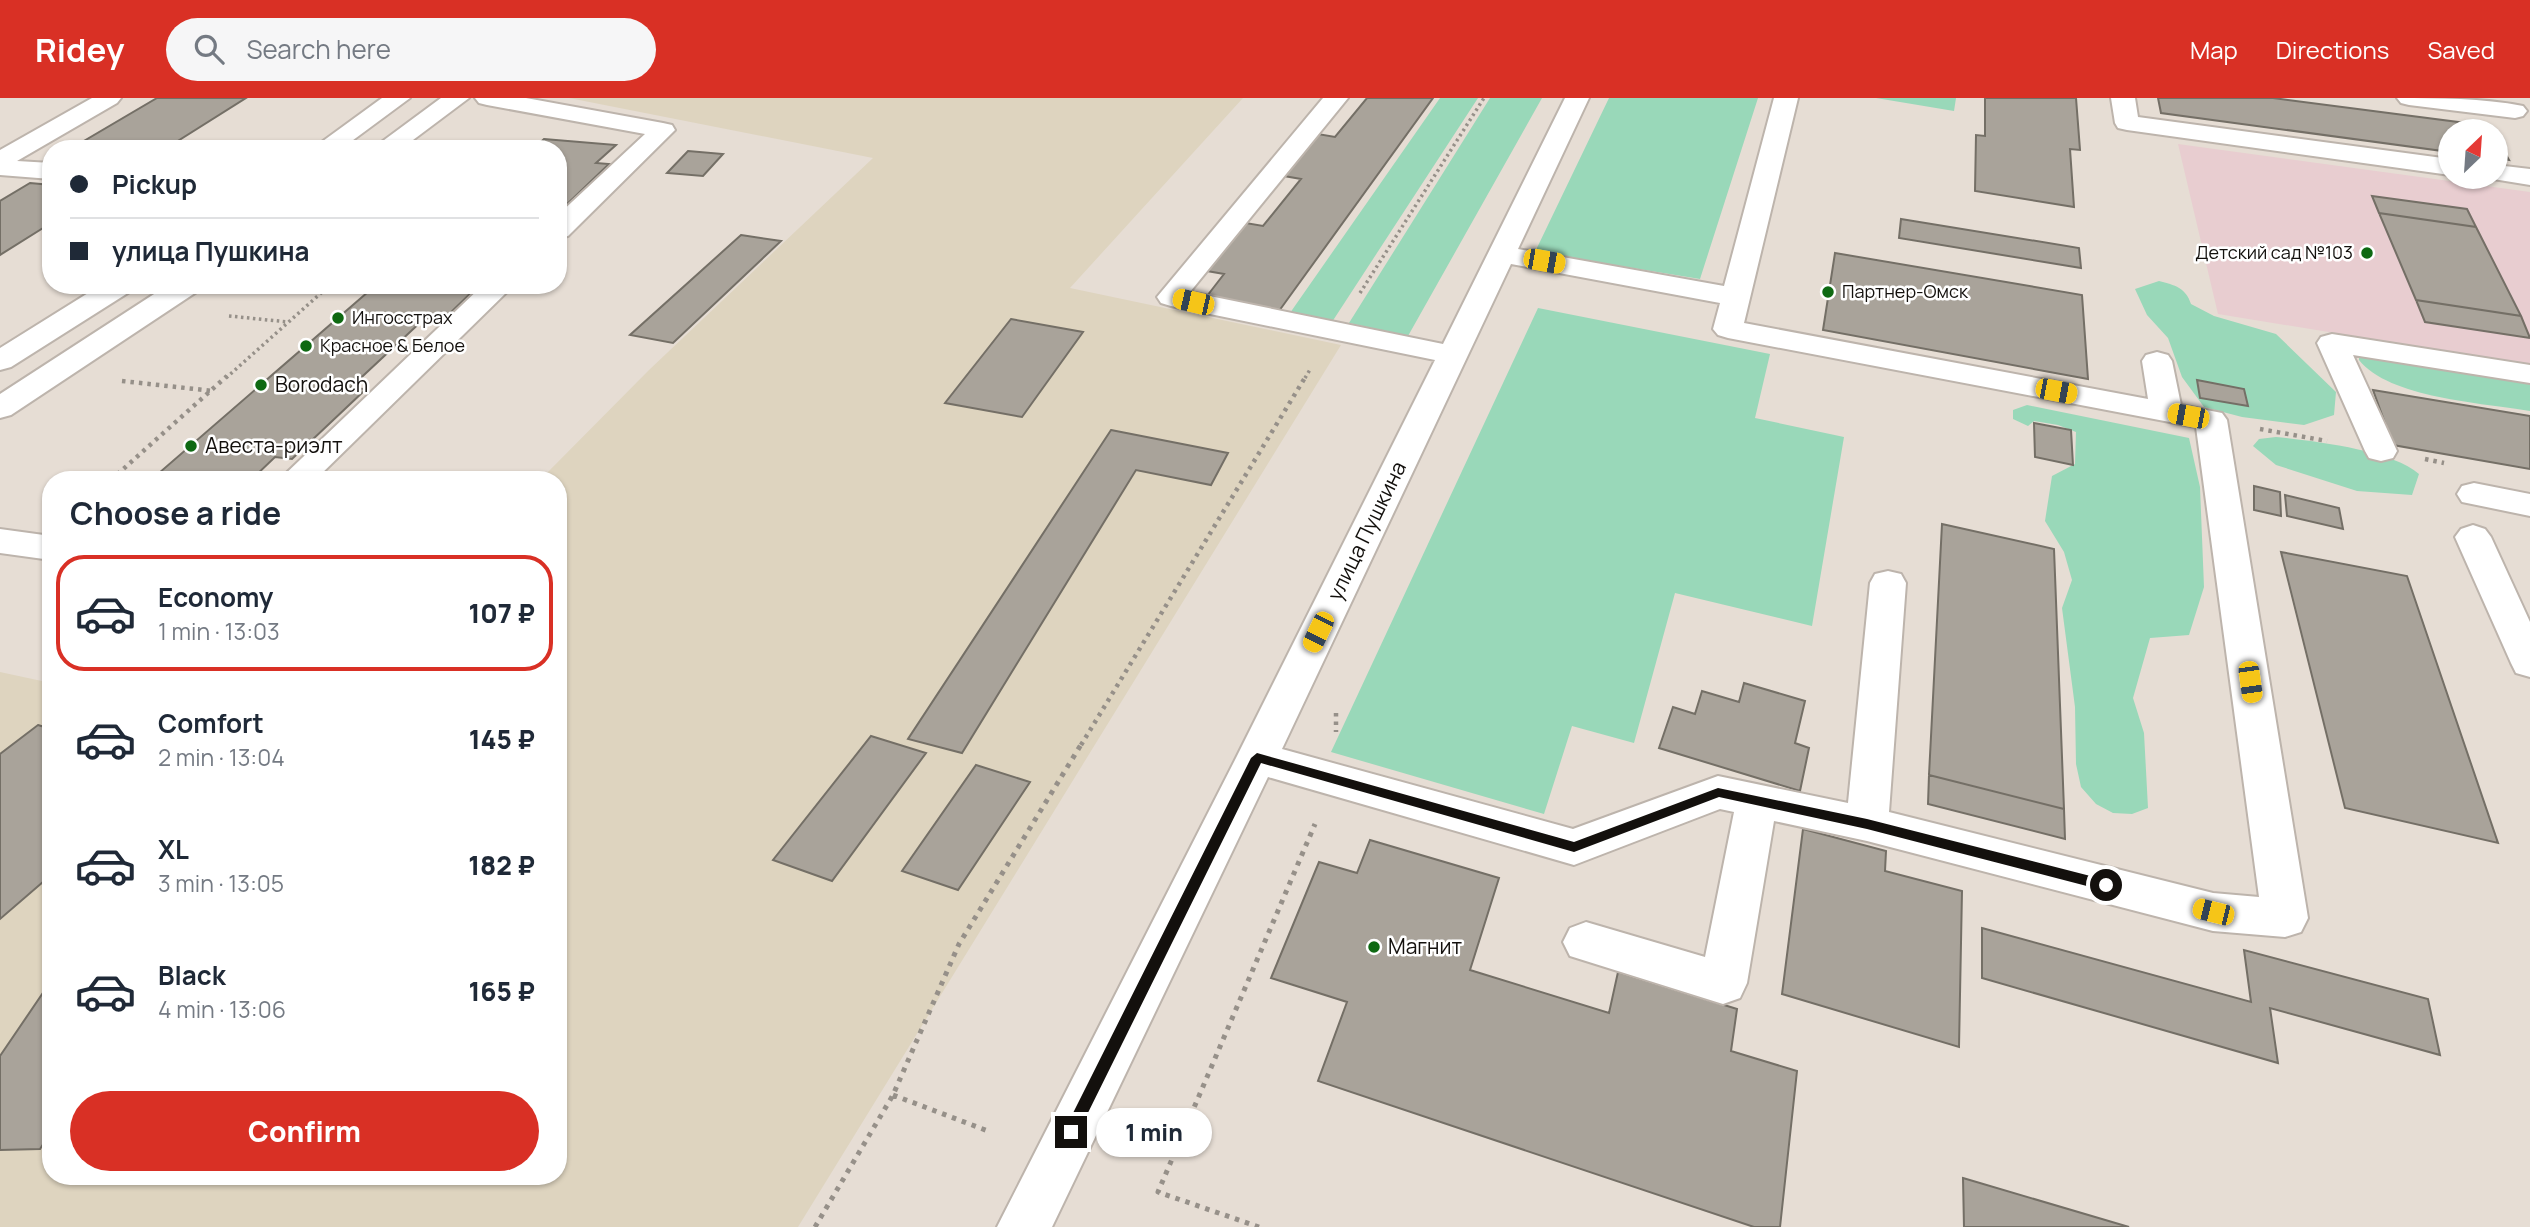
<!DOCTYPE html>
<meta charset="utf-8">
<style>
:root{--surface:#fff;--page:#f6f6f7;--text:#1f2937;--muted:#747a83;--line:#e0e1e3;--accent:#d93025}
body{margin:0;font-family:Manrope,sans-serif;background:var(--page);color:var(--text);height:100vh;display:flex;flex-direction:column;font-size:26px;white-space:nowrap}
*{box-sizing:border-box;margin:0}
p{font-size:23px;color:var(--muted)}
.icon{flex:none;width:38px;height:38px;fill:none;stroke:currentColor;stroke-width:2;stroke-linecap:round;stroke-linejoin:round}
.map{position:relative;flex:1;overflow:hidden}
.side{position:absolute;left:42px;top:373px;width:525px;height:714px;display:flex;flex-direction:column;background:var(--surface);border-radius:28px;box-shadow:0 2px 5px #0004}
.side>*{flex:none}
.banner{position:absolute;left:42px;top:42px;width:525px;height:154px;border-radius:28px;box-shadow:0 2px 5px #0004;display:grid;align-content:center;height:154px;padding:0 28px;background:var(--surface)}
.needle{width:46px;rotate:25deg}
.buttons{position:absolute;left:2438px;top:21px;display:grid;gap:14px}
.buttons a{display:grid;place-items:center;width:70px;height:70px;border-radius:50%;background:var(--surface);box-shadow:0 2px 5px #0004;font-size:35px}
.end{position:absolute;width:32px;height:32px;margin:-16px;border:9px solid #13100d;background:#fff;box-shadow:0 0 0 4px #fff}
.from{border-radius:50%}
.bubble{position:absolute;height:49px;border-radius:24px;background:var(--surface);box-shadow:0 2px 5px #0004;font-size:23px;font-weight:800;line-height:49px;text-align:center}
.car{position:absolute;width:21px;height:42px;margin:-21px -10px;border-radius:9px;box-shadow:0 0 5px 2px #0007;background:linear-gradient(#f5c518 24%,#345 0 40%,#f5c518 0 76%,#345 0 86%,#f5c518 0)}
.banner b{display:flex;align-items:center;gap:24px;height:66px;font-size:26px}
.banner b+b{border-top:2px solid var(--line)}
.banner i{width:18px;height:18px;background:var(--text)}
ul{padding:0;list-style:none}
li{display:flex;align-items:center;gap:21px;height:116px;margin:0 14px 10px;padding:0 14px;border:4px solid transparent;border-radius:28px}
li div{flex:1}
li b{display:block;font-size:26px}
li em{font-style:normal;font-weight:800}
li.selected{border-color:var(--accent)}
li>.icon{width:63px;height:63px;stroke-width:1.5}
h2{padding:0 28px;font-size:32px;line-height:84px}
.primary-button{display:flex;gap:14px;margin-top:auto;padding:14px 28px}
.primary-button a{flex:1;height:80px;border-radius:42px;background:var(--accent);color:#fff;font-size:28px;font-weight:800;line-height:80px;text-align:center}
header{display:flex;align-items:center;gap:42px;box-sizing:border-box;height:98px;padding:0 35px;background:var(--accent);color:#fff}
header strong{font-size:33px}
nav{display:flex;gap:38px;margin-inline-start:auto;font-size:24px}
.search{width:490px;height:63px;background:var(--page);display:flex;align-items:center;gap:18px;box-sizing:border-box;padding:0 24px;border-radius:38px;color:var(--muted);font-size:26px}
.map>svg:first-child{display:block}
.industrial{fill:#ded4bf}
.education{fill:#e8cdd0}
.green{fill:#99d8b9}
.building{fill:#a9a39a;stroke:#746f66;stroke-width:2}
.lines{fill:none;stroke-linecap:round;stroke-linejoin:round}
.minor-casing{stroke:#bdb4ac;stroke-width:4}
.major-casing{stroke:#bdb4ac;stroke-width:4}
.path-far2{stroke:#969089;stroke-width:3.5;stroke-dasharray:2.5 3.5;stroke-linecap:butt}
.path-far1{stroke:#969089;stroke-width:4.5;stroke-dasharray:3.5 5;stroke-linecap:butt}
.path{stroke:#969089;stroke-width:5;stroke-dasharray:4.5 6;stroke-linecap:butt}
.minor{fill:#fff;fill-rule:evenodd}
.major{fill:#fff;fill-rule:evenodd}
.route{fill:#13100d}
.poi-dot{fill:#0e6912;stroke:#fff;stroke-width:2.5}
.labels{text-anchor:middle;stroke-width:5;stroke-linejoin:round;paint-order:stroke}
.far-poi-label{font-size:18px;fill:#13100d;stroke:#fff;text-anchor:start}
.poi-label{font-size:21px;fill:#13100d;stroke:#fff;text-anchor:start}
.street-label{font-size:21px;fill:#13100d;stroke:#fff}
</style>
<header>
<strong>Ridey</strong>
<div class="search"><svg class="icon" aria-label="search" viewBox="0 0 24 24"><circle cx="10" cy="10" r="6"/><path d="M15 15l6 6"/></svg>Search here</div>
<nav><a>Map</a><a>Directions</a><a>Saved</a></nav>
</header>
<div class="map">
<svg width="2530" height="1129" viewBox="0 0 2530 1129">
<rect width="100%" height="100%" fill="#e6ddd4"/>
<!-- industrial -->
<path class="industrial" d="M 569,0 L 1243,0 L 1070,190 L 1341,247 L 798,1129 L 0,1129 L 0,574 L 51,585 L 51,1078 L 558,1078 L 558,382 L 541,381 L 649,272 L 873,60 Z"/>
<!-- education -->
<path class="education" d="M 2178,46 L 2530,94 L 2530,267 L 2218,216 Z"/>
<!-- green -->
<path class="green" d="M 1440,0 L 1478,0 L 1332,224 L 1290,215 Z
M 1490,0 L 1542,0 L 1408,238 L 1349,225 Z
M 1609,0 L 1758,0 L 1700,181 L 1535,154 Z
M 1876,0 L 1956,0 L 1954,13 Z
M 2159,183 C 2175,187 2186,190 2191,206 L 2214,218 L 2276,236 L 2336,294 L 2334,317 L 2304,327 L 2242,319 L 2204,309 L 2182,279 L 2168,240 L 2147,217 L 2135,191 Z
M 1538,210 L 1770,256 L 1755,320 L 1844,339 L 1812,528 L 1675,495 L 1634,645 L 1572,628 L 1544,716 L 1331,654 Z
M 2359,253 L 2530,270 L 2530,313 C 2483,305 2389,300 2359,262 Z
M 2027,307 L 2189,340 L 2200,389 L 2204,489 L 2189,537 L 2150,540 L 2133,600 L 2144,635 L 2148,710 L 2132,716 L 2113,715 L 2096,706 L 2081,689 L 2076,666 L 2075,609 L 2062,510 L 2072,482 L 2064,454 L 2045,423 L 2052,378 L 2075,366 L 2076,334 L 2058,327 L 2034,323 L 2028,328 L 2013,321 L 2013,312 Z
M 2276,339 C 2313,343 2392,352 2419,376 L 2412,397 L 2357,393 L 2276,367 L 2253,348 L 2259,341 Z"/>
<!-- building -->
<path class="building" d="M 157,0 L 246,0 L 165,51 L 72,50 Z
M 1367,0 L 1433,0 L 1279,213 L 1207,198 L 1224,176 L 1207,173 L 1246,125 L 1263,128 L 1301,81 L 1284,78 L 1318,36 L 1335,39 Z
M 1985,0 L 2076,0 L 2080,52 L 2070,51 L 2074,109 L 1975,93 L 1976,37 L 1985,38 Z
M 2158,0 L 2273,0 L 2489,28 L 2492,33 L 2450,33 L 2450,54 L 2161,15 Z
M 2496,39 L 2509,62 L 2496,60 Z
M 544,41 L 616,47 L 596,65 L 609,66 L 562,111 L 558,111 L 558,51 L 533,51 Z
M 688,53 L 723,56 L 703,78 L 667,75 Z
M 30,85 L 51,87 L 51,125 L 0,157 L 0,103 Z
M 2372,98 L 2467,111 L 2476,129 L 2379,115 Z
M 2379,115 L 2476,129 L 2521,218 L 2416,202 Z
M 1901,121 L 2079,150 L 2081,170 L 1899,140 Z
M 741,137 L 781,143 L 673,245 L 630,237 Z
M 1835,155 L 2082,197 L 2088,281 L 1823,232 Z
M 376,187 L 479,187 L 443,222 L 425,220 L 350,290 L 366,291 L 292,361 L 275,359 L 251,382 L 203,382 L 159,375 Z
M 2416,202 L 2521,218 L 2530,240 L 2425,224 Z
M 1011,221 L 1083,234 L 1022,319 L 945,305 Z
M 2197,282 L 2244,291 L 2248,308 L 2200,300 Z
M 2373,292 L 2530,318 L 2530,371 L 2393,347 Z
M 2034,325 L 2071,332 L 2073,367 L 2035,359 Z
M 1111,332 L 1228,355 L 1211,387 L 1136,372 L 962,655 L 908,641 Z
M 2254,388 L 2280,394 L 2281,418 L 2254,412 Z
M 2285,397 L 2339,410 L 2343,431 L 2287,418 Z
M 1942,426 L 2054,451 L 2064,711 L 1929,677 Z
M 2281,454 L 2407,478 L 2498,745 L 2345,710 Z
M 1744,585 L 1805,603 L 1795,645 L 1809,650 L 1800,693 L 1659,650 L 1673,609 L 1695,616 L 1702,593 L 1739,604 Z
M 38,627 L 51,631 L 51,777 L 0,821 L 0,656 Z
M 871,638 L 926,655 L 832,783 L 773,762 Z
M 976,667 L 1030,684 L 958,792 L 902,773 Z
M 1929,677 L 2064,711 L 2065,741 L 1928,706 Z
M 1803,731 L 1886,753 L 1885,773 L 1962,793 L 1959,949 L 1782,896 Z
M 1370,742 L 1499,780 L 1470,872 L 1609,915 L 1618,874 L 1737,911 L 1731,953 L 1797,973 L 1780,1129 L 1754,1129 L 1318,983 L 1347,904 L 1271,880 L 1319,764 L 1357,775 Z
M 1982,830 L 2251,904 L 2244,852 L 2428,901 L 2440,957 L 2270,910 L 2278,965 L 1982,880 Z
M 51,883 L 51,1034 L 40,1051 L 0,1052 L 0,958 Z
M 1963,1080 L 2129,1129 L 1964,1129 Z"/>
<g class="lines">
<!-- minor casing -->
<g class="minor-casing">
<path id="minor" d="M 92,0 L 121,0 L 117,5 L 17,63 L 51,65 L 51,81 L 0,77 L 0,52 Z
M 475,0 L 526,0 L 663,25 L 672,27 L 675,32 L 568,138 L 558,140 L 558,117 L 645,36 L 487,7 L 479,5 Z
M 1323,0 L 1348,0 L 1190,194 L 1443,246 L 1565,0 L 1589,0 L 1518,151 L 1724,188 L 1774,0 L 1798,0 L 1744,225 L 2148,301 L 2142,263 L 2146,257 L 2157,254 L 2168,257 L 2172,263 L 2181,307 L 2222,315 L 2227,322 L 2308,820 L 2301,834 L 2285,839 L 2213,833 L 1867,743 L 1774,723 L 1747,885 L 1740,900 L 1723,906 L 1570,858 L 1563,844 L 1570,830 L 1586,824 L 1705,859 L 1734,714 L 1720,711 L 1574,767 L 1268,679 L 1052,1129 L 997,1129 L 1236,660 L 1435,262 L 1171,208 L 1161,205 L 1157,199 ZM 1511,166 L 1720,205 L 1713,231 L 1718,237 L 1728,240 L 2196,329 L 2259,799 L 2213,795 L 1889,714 L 1906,485 L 1901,476 L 1888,473 L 1875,476 L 1870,485 L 1848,705 L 1718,678 L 1573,731 L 1282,651 Z
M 2111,0 L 2135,0 L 2138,19 L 2450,61 L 2450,77 L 2127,32 L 2118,30 L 2115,25 Z
M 2397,0 C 2439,0 2482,0 2523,8 L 2527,13 L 2523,18 L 2515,20 L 2409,7 L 2401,5 Z
M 2496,67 L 2530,71 L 2530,87 L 2487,80 L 2496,79 Z
M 483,187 L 514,187 L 315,382 L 279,382 Z
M 2332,236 L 2530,267 L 2530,285 L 2353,257 L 2397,353 L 2393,360 L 2381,363 L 2369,360 L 2365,353 L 2317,245 L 2321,239 Z
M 2474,385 L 2530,396 L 2530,418 L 2462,404 L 2457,396 L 2462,388 Z
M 2473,427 L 2485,431 L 2491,439 L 2530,524 L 2530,579 L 2516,575 L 2511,565 L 2455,439 L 2461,431 Z
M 0,431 L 51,438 L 51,462 L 0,455 Z"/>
</g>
<!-- major casing -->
<g class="major-casing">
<path id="major" d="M 382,0 L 410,0 L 341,51 L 312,51 Z
M 441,0 L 469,0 L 401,51 L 372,51 Z
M 101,187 L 135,187 L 131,193 L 11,269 L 0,272 L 0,250 Z
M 168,187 L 202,187 L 198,193 L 11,317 L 0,320 L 0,296 Z"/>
</g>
<!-- path-far2 -->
<path class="path-far2" d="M 1360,195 L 1484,0
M 229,218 L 288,224
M 226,280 L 330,187
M 1305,280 L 1311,270"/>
<!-- path-far1 -->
<path class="path-far1" d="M 122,283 L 213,293
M 2260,331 L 2327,343
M 2425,361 L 2444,365
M 111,382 L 227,278
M 1336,615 L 1336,634
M 1081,647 L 1306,278"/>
<!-- path -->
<path class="path" d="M 893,997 L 988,1033
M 815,1129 L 893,997 L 959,846 L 1082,645
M 1259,1129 L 1158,1094 L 1315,726"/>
<!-- minor -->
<use href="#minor" class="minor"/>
<!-- major -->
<use href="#major" class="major"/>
</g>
<!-- route -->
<path class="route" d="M 1257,655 L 1574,744 L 1718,690 L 1867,721 L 2106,782 L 2113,787 L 2106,793 L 1867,731 L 1719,699 L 1574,754 L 1261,665 L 1076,1039 L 1066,1039 L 1064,1034 L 1066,1029 L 1251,660 Z"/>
<!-- markers -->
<g class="poi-dot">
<circle cx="2367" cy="155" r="7"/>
<circle cx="1828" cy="194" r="7"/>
<circle cx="338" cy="220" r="7"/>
<circle cx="306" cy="248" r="7"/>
<circle cx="261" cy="287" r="7"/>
<circle cx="191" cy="348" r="7"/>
<circle cx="1374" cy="849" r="7"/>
</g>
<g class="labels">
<!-- far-poi labels -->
<g class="far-poi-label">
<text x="2353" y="161" text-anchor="end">Детский сад №103</text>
<text x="1842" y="200">Партнер-Омск</text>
<text x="352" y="226">Ингосстрах</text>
<text x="320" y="254">Красное &amp; Белое</text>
</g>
<!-- poi labels -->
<g class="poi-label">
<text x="275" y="294">Borodach</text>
<text x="205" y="355">Авеста-риэлт</text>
<text x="1388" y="856">Магнит</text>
</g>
<!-- street labels -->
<g class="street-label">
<text transform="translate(1367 433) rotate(-64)" y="7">улица Пушкина</text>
</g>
</g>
</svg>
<div class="buttons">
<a><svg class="needle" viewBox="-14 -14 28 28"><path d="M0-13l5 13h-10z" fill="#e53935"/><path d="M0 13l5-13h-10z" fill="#747a83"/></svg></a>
</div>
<i class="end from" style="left:2106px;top:787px"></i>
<i class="end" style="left:1071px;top:1034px"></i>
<div class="bubble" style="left:1096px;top:1010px;width:116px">1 min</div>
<i class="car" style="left:1544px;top:163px;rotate:100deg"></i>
<i class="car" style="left:1193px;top:204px;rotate:283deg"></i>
<i class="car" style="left:2056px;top:293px;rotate:101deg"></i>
<i class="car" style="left:2188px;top:318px;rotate:281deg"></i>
<i class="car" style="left:1318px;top:534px;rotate:206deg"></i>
<i class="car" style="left:2250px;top:584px;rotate:172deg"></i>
<i class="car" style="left:2213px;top:814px;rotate:284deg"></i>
<div class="banner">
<b><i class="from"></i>Pickup</b>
<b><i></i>улица Пушкина</b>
</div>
<section class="side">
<h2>Choose a ride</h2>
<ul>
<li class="selected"><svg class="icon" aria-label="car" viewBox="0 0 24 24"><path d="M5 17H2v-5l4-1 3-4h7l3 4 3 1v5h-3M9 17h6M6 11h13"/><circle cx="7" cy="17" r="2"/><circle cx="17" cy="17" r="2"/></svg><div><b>Economy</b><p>1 min · 13:03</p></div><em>107 ₽</em></li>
<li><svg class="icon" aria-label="car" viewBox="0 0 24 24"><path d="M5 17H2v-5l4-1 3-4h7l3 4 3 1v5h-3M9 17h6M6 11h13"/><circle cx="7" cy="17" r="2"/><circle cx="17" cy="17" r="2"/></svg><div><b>Comfort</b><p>2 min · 13:04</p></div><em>145 ₽</em></li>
<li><svg class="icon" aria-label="car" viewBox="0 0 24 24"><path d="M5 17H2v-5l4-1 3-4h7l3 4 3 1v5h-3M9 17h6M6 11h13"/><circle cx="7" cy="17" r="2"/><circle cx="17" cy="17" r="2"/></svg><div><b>XL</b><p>3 min · 13:05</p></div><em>182 ₽</em></li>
<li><svg class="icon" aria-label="car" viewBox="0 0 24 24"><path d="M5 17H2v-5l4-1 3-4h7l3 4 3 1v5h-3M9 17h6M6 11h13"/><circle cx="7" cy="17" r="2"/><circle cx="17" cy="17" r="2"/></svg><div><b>Black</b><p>4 min · 13:06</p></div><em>165 ₽</em></li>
</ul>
<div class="primary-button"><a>Confirm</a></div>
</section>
</div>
